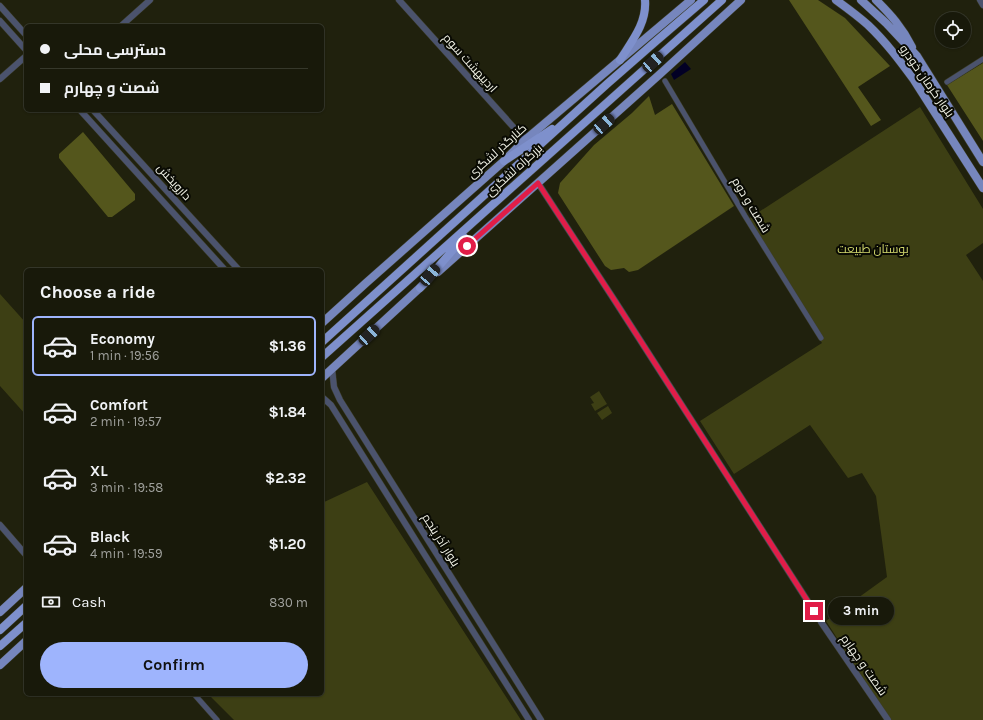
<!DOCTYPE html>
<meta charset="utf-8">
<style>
:root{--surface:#18190a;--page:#212213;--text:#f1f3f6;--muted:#9fa09c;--line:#36382b;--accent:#9eb4fd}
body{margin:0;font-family:Karla,Cairo,sans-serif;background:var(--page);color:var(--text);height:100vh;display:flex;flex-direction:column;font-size:15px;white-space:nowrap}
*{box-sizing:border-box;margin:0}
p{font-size:13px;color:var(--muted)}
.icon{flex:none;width:22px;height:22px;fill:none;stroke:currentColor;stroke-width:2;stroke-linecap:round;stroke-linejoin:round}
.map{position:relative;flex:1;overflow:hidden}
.panel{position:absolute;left:24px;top:268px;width:300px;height:428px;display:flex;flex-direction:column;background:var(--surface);border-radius:6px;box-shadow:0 1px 3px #0004,0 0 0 1px var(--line)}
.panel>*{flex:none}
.top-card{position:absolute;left:24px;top:24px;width:300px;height:88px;border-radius:6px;box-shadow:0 1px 3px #0004,0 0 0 1px var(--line);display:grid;align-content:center;height:88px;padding:0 16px;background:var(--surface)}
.fabs{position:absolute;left:935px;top:12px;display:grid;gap:8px}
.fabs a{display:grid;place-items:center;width:36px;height:36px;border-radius:50%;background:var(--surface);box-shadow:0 1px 3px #0004,0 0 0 1px var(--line);font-size:20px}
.end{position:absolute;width:18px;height:18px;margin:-9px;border:5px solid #e11d48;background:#fff;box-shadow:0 0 0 2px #fff}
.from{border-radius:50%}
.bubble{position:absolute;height:28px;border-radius:14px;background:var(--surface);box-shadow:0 1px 3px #0004,0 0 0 1px var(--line);font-size:13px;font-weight:700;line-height:28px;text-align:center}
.car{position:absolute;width:12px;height:24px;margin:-12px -6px;border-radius:5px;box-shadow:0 0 3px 1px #0007;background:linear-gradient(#222 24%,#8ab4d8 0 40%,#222 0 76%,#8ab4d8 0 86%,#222 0)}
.top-card b{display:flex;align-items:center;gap:14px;height:38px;font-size:15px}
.top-card b+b{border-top:1px solid var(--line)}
.top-card i{width:10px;height:10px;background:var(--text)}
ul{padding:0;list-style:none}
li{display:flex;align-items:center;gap:12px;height:60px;margin:0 8px 6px;padding:0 8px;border:2px solid transparent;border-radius:6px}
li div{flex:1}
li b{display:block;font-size:15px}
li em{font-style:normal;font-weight:700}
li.selected{border-color:var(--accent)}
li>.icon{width:36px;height:36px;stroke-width:1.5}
h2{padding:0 16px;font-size:18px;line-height:48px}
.pay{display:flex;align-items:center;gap:10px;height:44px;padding:0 16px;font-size:15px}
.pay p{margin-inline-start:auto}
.cta{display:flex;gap:8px;margin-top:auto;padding:8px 16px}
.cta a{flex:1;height:46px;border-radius:24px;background:var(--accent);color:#111;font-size:16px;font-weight:700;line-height:46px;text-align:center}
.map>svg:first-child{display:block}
.green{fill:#3d3f14}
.forest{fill:#54561c}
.water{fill:#020025}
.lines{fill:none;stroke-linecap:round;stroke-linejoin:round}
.minor-casing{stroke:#3d3e2b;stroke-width:6}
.tertiary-casing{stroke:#3d3e2b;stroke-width:7}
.primary-casing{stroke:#3d3e2b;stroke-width:9}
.trunk-casing{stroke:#3d3e2b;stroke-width:9}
.minor{stroke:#4b536d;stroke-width:5}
.tertiary{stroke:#4b536d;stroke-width:6}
.primary{stroke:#7686bd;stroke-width:8}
.trunk{stroke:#7e90cc;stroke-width:8}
.route{stroke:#e11d48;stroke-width:5}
.labels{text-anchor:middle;stroke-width:4;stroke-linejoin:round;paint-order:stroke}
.street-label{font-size:12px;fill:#f1f2e6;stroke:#090a03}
.park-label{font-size:12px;fill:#d1d76d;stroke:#090a03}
</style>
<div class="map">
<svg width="983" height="720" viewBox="0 0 983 720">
<rect width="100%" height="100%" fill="#20210d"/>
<!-- green -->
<path class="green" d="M 920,107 L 983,209 L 983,243 L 966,255 L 983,281 L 983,720 L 890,720 L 826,621 L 887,577 L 876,496 L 862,473 L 848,478 L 810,425 L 734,474 L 700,421 L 822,343 L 745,221 Z
M 0,294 L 26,323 L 26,415 L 0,386 Z
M 599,391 L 607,404 L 595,411 L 591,404 L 594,403 L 590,397 Z
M 608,406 L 612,413 L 602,420 L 597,413 Z
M 367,482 L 521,720 L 234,720 L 208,694 L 322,694 L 322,503 Z"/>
<!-- forest -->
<path class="forest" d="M 789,0 L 818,0 L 845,18 L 890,66 L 858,87 L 881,120 L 871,126 Z
M 983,63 L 983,141 L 947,85 Z
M 649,96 L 655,115 L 672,104 L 734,206 L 638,270 L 629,272 L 624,268 L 611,270 L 605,266 L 558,193 L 560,183 L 594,145 L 632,113 Z
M 83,132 L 135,194 L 135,200 L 112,217 L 108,217 L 59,158 L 59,154 Z"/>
<!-- water -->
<path class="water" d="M 685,62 L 691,69 L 674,80 L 671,74 Z"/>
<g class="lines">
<!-- minor casing -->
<g class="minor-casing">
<path id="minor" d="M 665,81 L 745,216 L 821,338
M 947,82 L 983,59
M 194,694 L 217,720"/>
</g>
<!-- tertiary casing -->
<g class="tertiary-casing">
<path id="tertiary" d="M 399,0 L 525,140
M 980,0 L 983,5
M 0,6 L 26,35
M 0,21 L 26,50
M 121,26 L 150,0
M 0,79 L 26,56
M 80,110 L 225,270
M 93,110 L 239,270
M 538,183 L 615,301 L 814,611
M 332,368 L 334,387 L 340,400 L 541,720
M 322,397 L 331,405 L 423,552 L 529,720
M 0,525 L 26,555
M 821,622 L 888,720"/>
</g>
<!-- primary casing -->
<g class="primary-casing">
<path id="primary" d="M 836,0 C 847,8 858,16 868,25 C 886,42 900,61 914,80 L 983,188
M 861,0 L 886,23 L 917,56 L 983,162
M 876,0 C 891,15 902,27 912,47
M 438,272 L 660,74 L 741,0
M 322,323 L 366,283 L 504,161 L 525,140 L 691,0
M 322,378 L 424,284
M 0,612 L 26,588
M 0,665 L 26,641"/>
</g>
<!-- trunk casing -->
<g class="trunk-casing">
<path id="trunk" d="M 620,60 C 632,41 647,23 645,0
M 504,161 L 552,129
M 420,288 L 464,237
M 322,342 L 607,84 L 655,42 L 704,0
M 322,357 L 722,0
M 0,630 L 26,606
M 0,646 L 26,623"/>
</g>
<!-- minor -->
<use href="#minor" class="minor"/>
<!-- tertiary -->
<use href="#tertiary" class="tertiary"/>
<!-- primary -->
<use href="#primary" class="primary"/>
<!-- trunk -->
<use href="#trunk" class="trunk"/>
</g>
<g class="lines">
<!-- route -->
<path class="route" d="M 467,246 L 538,183 L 615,301 L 814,611"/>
</g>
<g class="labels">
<!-- street labels -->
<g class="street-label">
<text transform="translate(470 63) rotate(48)" y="4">اردیبهشت سوم</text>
<text transform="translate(927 81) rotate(55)" y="4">بلوار کرمان خودرو</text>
<text transform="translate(497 151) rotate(-42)" y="4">کنارگذر لشگری</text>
<text transform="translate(514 170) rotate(-42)" y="4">بزرگراه لشگری</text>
<text transform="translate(174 182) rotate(48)" y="4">داروپخش</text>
<text transform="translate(751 205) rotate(59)" y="4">شصت و دوم</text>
<text transform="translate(441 540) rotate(58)" y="4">بلوار آذر پنجم</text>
<text transform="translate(864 665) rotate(55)" y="4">شصت و چهارم</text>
</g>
<!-- park labels -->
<g class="park-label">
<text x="873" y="253">بوستان طبیعت</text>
</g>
</g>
</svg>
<div class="fabs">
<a><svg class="icon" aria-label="locate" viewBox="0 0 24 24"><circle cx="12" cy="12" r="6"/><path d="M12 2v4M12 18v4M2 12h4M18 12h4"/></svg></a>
</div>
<i class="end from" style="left:467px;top:246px"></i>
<i class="end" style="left:814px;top:611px"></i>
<div class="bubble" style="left:828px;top:597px;width:66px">3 min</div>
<i class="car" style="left:653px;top:62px;rotate:48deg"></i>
<i class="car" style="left:604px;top:124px;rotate:48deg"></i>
<i class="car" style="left:430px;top:275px;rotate:40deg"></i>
<i class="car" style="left:369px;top:335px;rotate:47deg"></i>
<div class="top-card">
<b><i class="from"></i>دسترسی محلی</b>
<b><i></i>شصت و چهارم</b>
</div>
<section class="panel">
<h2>Choose a ride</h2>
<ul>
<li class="selected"><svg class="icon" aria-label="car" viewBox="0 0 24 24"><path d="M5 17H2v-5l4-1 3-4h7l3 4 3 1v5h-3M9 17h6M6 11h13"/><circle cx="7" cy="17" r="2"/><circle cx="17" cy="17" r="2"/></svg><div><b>Economy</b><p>1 min · 19:56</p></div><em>$1.36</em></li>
<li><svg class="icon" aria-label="car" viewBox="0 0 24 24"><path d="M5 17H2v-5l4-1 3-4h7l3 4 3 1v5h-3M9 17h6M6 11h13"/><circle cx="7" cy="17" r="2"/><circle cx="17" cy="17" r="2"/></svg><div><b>Comfort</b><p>2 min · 19:57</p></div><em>$1.84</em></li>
<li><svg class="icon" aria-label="car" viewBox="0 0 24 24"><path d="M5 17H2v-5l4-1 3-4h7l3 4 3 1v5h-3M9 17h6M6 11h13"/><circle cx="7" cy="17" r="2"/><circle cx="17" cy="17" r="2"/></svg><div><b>XL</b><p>3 min · 19:58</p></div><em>$2.32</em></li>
<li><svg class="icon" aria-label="car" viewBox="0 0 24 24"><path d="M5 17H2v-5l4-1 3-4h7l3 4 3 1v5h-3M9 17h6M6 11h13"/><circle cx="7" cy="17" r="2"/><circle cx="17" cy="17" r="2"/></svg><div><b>Black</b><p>4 min · 19:59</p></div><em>$1.20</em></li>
</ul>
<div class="pay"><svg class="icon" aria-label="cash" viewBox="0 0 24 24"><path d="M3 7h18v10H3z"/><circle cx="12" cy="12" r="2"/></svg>Cash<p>830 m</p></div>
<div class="cta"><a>Confirm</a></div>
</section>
</div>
